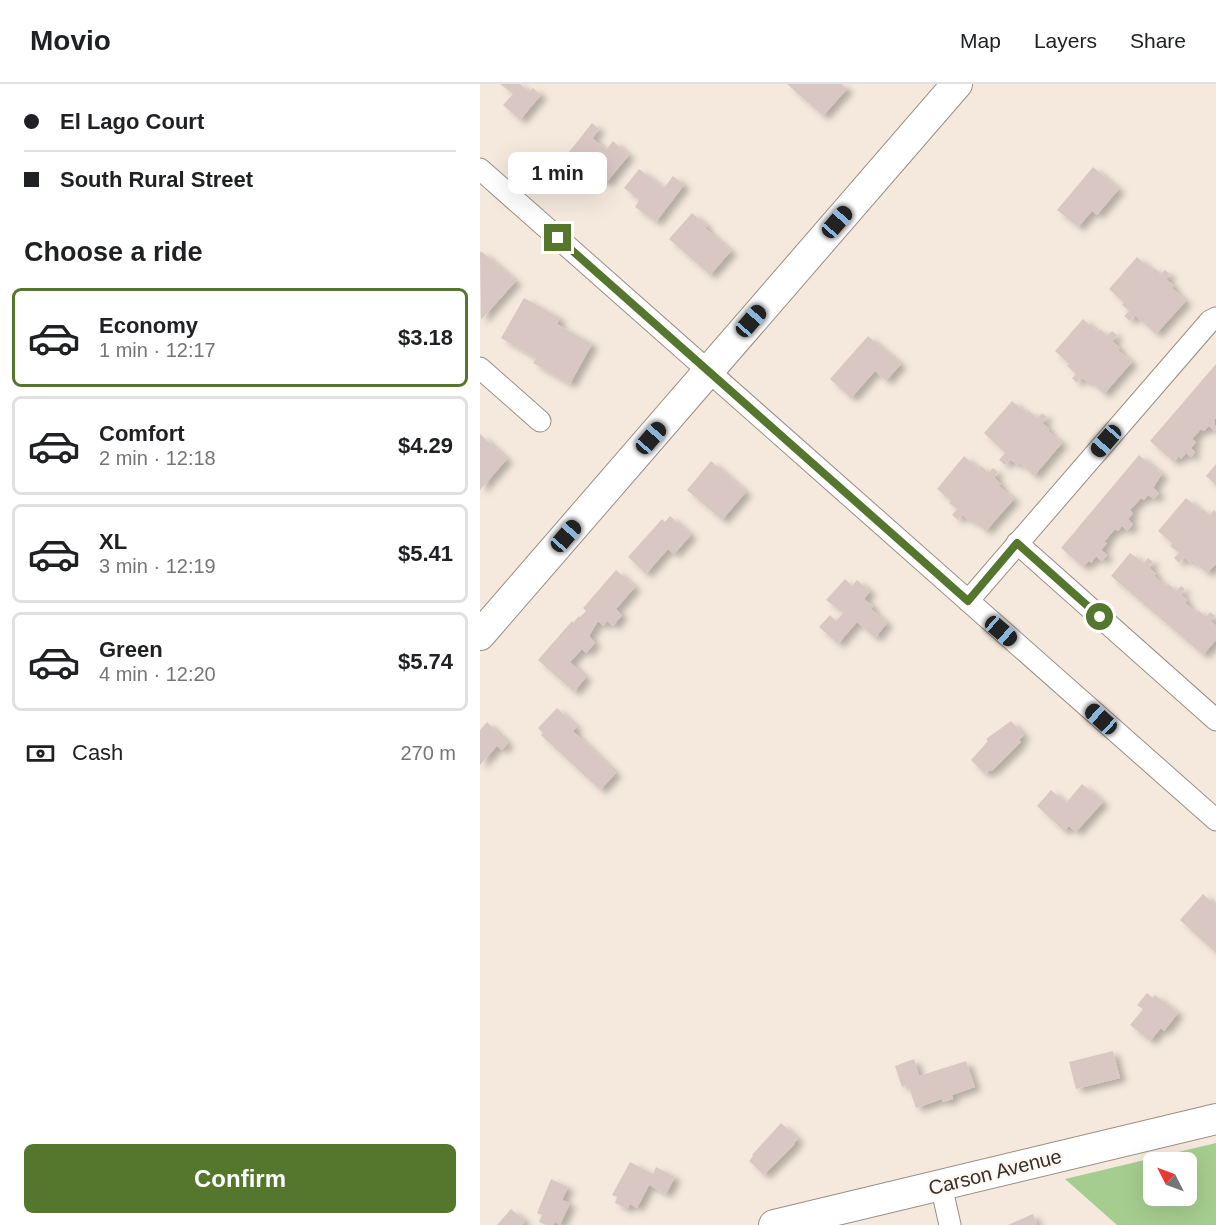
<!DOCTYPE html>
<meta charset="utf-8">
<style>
:root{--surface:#fff;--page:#f6f6f6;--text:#202124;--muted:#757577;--line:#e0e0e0;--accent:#55762d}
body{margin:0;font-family:Helvetica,sans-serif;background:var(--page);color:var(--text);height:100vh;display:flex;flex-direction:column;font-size:22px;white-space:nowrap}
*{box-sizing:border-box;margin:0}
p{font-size:20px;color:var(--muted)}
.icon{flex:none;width:33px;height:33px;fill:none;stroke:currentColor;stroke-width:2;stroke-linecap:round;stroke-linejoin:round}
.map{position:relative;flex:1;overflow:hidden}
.sheet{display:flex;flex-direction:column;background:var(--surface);width:480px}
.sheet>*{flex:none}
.banner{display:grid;align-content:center;height:132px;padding:0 24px;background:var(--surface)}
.needle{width:39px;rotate:312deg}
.controls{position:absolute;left:663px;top:1068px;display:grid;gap:12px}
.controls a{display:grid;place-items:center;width:54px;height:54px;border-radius:9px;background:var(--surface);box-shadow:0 6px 24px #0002;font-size:30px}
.end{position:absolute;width:27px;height:27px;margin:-14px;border:8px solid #55762d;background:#fff;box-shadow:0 0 0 3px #fff}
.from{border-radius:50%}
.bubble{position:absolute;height:42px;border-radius:9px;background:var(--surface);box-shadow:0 6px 24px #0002;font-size:20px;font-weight:700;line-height:42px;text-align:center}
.car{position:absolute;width:18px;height:36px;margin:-18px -9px;border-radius:8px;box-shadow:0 0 4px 2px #0007;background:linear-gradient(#222 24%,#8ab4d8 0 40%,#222 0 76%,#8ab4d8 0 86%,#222 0)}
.banner b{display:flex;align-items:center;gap:21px;height:57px;font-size:22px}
.banner b+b{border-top:2px solid var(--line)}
.banner i{width:15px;height:15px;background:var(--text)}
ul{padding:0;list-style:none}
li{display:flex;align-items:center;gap:18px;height:99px;margin:0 12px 9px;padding:0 12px;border:3px solid var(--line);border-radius:9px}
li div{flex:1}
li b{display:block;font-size:22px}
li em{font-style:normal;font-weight:700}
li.selected{border-color:var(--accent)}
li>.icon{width:54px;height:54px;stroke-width:1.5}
h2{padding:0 24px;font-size:27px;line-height:72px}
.pay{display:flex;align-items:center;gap:15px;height:66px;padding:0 24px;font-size:22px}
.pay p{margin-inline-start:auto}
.primary-button{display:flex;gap:12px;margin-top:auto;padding:12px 24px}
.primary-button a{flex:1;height:69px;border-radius:9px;background:var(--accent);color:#fff;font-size:24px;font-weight:700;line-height:69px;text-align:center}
header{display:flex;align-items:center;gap:36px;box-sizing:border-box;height:84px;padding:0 30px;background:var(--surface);border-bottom:2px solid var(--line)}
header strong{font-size:28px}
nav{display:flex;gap:33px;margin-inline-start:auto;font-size:21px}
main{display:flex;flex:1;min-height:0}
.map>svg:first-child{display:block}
.green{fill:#a6cd90;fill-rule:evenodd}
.building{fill:#d9c7c4;filter:url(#shadow)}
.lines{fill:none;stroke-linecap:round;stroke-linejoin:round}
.minor-casing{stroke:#9a8e84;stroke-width:23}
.secondary-casing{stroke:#9a8e84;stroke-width:32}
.minor{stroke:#fff;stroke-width:21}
.secondary{stroke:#fff;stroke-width:30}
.route{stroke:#55762d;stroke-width:8}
.labels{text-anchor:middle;stroke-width:4.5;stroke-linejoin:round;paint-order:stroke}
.street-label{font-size:20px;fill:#342f2b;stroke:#fff7f0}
</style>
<header>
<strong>Movio</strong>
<nav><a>Map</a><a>Layers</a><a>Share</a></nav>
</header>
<main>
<section class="sheet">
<div class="banner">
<b><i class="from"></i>El Lago Court</b>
<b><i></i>South Rural Street</b>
</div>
<h2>Choose a ride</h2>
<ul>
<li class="selected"><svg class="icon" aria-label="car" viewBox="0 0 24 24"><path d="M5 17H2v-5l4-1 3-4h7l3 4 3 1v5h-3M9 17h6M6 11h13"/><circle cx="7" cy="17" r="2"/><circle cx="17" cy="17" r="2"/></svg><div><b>Economy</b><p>1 min · 12:17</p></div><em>$3.18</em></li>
<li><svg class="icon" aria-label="car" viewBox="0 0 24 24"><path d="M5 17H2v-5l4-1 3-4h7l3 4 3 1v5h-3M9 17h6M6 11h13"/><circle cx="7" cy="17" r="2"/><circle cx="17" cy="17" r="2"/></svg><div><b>Comfort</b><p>2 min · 12:18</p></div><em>$4.29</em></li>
<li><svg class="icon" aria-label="car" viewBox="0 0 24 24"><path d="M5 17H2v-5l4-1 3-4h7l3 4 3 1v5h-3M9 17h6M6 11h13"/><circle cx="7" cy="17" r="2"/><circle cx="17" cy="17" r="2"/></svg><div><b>XL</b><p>3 min · 12:19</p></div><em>$5.41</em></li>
<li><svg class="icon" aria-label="car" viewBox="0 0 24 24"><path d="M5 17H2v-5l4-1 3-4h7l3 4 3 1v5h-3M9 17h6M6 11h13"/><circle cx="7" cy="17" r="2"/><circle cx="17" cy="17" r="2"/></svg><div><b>Green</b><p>4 min · 12:20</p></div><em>$5.74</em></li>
</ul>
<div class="pay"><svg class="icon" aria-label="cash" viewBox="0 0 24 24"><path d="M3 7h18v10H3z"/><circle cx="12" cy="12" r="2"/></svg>Cash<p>270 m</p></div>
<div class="primary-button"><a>Confirm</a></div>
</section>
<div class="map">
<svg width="736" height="1141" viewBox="0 0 736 1141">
<defs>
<filter id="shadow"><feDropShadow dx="6" dy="4" stdDeviation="3" flood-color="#0004"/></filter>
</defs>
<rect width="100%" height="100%" fill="#f5e9dd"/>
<!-- green -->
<path class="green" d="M 736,1059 L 736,1141 L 637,1141 L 585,1095 ZM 674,1078 L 706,1078 L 706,1112 L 674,1112 Z"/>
<!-- building -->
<path class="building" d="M 20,0 L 40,0 L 49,8 L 53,4 L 61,11 L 40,36 L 23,21 L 33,10 Z
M 307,0 L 362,0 L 367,5 L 343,32 Z
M 112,39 L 119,45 L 112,54 L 126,66 L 133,57 L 149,71 L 126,99 L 121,95 L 119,98 L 110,91 L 113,88 L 89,68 Z
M 613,83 L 639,105 L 617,131 L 612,127 L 598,143 L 577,126 Z
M 159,85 L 184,104 L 193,92 L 204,101 L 176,138 L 155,123 L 159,116 L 144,104 Z
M 212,129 L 227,142 L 225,144 L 251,167 L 230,191 L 189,155 Z
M 1,167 L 36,197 L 1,236 L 0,169 Z
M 657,173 L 672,186 L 674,184 L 681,190 L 685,186 L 690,190 L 686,195 L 694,202 L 692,204 L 706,217 L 676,250 L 655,231 L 650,237 L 644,232 L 649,227 L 642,221 L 644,219 L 629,205 Z
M 44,214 L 80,234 L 77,240 L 112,260 L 90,300 L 53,279 L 56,274 L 21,254 Z
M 603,235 L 618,248 L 620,245 L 627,252 L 632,247 L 637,251 L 632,257 L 640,264 L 638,266 L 652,278 L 624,310 L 610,297 L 609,299 L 601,293 L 597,299 L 592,294 L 596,290 L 587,282 L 589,280 L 575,267 Z
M 388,252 L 421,280 L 406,297 L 395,287 L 371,314 L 350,295 Z
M 736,280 L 736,334 L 734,336 L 736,346 L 735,347 L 729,342 L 724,347 L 721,345 L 712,355 L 716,358 L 711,364 L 715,368 L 711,373 L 706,369 L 701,375 L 699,372 L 694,378 L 670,357 Z
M 532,317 L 547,329 L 549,327 L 557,334 L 562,329 L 567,333 L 562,339 L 569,345 L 568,347 L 582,359 L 554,392 L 540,379 L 538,381 L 530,375 L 525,381 L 519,376 L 525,369 L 504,349 Z
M 0,350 L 27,375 L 0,406 Z
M 659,371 L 682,390 L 673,404 L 679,409 L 674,415 L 668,411 L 664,416 L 661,414 L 650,426 L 653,430 L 648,435 L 653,440 L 647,447 L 642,442 L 638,447 L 635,445 L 624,458 L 627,459 L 621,466 L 627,471 L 622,477 L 616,472 L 611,479 L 609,477 L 603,483 L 581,464 Z
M 484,372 L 499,385 L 501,382 L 509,389 L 513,384 L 518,388 L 514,393 L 521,400 L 519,402 L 534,415 L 506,447 L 491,435 L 490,437 L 482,430 L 478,436 L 472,431 L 477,425 L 469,419 L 471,417 L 457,405 Z
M 231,377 L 266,408 L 242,436 L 207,406 Z
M 736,380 L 736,401 L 726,392 Z
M 706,414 L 721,427 L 723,425 L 730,431 L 734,426 L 736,428 L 736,480 L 727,489 L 713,477 L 711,479 L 704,473 L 699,479 L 694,474 L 699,469 L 690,462 L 692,459 L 678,447 Z
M 190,432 L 211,451 L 194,470 L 188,465 L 166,490 L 148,473 L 182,435 L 185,438 Z
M 650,469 L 664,479 L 668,474 L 673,478 L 669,483 L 676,490 L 674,492 L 686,502 L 688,500 L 696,507 L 701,502 L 705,505 L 700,510 L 707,516 L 705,519 L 716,529 L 718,526 L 726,533 L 730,528 L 735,532 L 730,537 L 736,542 L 736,556 L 723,571 L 631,492 Z
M 136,486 L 155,503 L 136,525 L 142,531 L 133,542 L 127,537 L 123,542 L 118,537 L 109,552 L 115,559 L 106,569 L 102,565 L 90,578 L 106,593 L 94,608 L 58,576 L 92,537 L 93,539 L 99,532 L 100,533 L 106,527 L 103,524 Z
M 365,495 L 372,502 L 377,496 L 390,507 L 384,515 L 393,522 L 391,525 L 407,539 L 395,554 L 377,538 L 358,560 L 339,543 L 350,531 L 356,537 L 363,529 L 346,516 Z
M 77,624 L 97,643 L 93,647 L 136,689 L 120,706 L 61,651 L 63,649 L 58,644 Z
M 531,637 L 544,651 L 539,656 L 541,658 L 512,687 L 510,686 L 505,690 L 491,676 L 508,657 L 506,655 Z
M 7,638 L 28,659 L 22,666 L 17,662 L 0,681 L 0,646 Z
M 602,700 L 623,718 L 596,748 L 589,742 L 584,747 L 557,722 L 571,706 L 586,719 Z
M 723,810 L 736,822 L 736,869 L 700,836 Z
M 667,909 L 673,914 L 675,911 L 698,929 L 684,947 L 681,944 L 670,957 L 650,941 L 663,925 L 657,921 Z
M 633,967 L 640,994 L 596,1005 L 589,978 Z
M 434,975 L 439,992 L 486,977 L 495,1003 L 472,1011 L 473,1015 L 463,1018 L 462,1015 L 436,1024 L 428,1001 L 422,1003 L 415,982 Z
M 301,1039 L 318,1055 L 314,1059 L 315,1060 L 284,1091 L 269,1077 L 273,1072 L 272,1071 Z
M 150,1078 L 173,1090 L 176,1083 L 195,1093 L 186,1110 L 169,1101 L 157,1124 L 150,1120 L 147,1125 L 135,1119 L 137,1113 L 132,1111 Z
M 71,1095 L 88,1103 L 82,1116 L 90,1119 L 80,1141 L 75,1138 L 73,1141 L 66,1141 L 59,1138 L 62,1131 L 57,1129 Z
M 31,1125 L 45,1137 L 42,1141 L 17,1141 Z
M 553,1130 L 557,1141 L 528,1141 Z"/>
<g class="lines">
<!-- minor casing -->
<g class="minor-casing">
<path id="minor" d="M 0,85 L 736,736
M 0,284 L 60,337
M 537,459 L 736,636
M 488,517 L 730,237 L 736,234
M 461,1101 L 470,1141"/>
</g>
<!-- secondary casing -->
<g class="secondary-casing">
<path id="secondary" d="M 0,551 L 477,0
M 294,1141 L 736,1035"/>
</g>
<!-- minor -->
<use href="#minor" class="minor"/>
<!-- secondary -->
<use href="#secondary" class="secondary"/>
</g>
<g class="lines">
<!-- route -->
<path class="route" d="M 78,154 L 488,517 L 537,459 L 620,533"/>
</g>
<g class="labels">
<!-- street labels -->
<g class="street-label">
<text transform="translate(515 1088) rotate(-14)" y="7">Carson Avenue</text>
</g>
</g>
</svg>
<div class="controls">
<a><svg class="needle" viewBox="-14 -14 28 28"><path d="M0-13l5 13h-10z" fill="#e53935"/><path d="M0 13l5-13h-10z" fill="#757577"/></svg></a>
</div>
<i class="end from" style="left:620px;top:533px"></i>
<i class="end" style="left:78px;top:154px"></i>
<div class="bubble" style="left:28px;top:68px;width:99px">1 min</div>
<i class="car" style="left:357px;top:138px;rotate:41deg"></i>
<i class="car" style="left:271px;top:237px;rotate:41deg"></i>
<i class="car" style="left:171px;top:354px;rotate:41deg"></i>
<i class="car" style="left:626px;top:357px;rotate:221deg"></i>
<i class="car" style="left:86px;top:452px;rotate:41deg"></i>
<i class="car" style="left:521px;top:547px;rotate:131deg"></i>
<i class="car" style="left:621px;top:635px;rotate:312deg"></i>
</div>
</main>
